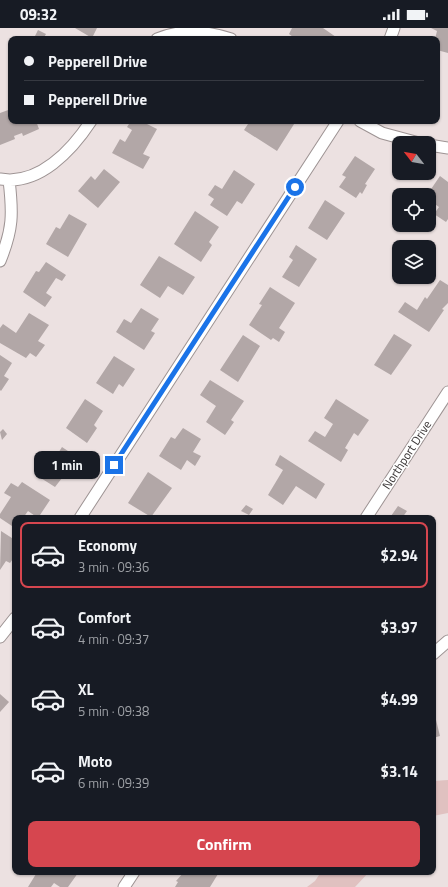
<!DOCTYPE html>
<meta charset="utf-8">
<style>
:root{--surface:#171b24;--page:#242831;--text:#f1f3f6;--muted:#9ea1a6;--line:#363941;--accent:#d6464f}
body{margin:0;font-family:"Titillium Web",sans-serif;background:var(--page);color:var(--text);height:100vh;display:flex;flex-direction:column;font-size:15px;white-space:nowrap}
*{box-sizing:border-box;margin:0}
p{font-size:13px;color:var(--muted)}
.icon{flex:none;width:22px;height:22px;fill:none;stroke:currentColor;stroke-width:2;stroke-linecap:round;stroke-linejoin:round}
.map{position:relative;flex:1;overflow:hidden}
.details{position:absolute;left:12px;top:487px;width:424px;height:360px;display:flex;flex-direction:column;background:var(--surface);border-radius:8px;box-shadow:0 1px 3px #0004}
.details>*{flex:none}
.top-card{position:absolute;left:8px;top:8px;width:432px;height:88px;border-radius:8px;box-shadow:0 1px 3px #0004;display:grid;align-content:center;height:88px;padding:0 16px;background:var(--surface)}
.needle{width:26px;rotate:301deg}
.controls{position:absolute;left:392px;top:108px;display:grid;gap:8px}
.controls a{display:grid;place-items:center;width:44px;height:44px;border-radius:8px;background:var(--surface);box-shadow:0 1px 3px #0004;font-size:20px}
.end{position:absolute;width:18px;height:18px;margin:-9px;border:5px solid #1a73e8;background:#fff;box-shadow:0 0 0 2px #fff}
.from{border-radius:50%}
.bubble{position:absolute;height:28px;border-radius:8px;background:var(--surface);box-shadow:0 1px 3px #0004;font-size:13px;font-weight:700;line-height:28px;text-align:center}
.top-card b{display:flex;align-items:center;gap:14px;height:38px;font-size:15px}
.top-card b+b{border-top:1px solid var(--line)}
.top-card i{width:10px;height:10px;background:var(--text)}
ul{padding:7px 0 0;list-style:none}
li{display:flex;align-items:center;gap:12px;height:66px;margin:0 8px 6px;padding:0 8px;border:2px solid transparent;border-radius:8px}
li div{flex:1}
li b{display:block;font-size:15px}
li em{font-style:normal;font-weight:700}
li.selected{border-color:var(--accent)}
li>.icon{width:36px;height:36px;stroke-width:1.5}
.cta{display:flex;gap:8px;margin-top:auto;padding:8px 16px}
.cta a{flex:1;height:46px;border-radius:8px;background:var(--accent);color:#fff;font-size:16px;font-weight:700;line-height:46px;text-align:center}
.status{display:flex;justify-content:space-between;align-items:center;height:28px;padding:0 20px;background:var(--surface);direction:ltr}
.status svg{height:11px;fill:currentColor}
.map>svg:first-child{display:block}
.green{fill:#e0c1c0}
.building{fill:#b2a7a7}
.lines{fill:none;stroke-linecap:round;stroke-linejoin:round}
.minor-casing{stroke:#9d9393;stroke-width:13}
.minor{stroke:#fff;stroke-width:11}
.route{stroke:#1a73e8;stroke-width:5}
.labels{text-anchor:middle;stroke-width:3;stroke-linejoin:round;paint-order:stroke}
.street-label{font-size:12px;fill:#3a3636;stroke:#fff}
</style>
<div class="status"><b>09:32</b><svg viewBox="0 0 49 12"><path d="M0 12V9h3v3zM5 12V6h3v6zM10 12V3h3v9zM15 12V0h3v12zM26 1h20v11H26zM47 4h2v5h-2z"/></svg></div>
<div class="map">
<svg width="448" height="859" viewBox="0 0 448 859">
<rect width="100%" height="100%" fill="#ece1e1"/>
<!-- green -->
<path class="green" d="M 448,752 L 448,785 L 433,788 L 433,753 Z
M 321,844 L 369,844 L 355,859 L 307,859 L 315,853 Z"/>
<!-- building -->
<path class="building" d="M 75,0 L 97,0 L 92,10 Z
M 292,0 L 323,0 L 336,9 L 334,11 L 296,11 L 289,6 Z
M 431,0 L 448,0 L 448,25 L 437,22 L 437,11 L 435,11 L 437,3 Z
M 38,2 L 46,6 L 43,11 L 35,8 Z
M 11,81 L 11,93 L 36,93 L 39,101 L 23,108 L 22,105 L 14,108 L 15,111 L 0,117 L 0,85 Z
M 131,93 L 141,93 L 157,101 L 143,126 L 150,129 L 143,141 L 112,125 L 120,111 L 125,114 L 132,102 L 127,99 Z
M 250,93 L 267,93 L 271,96 L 273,93 L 296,93 L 277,123 L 244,102 Z
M 355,128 L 375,141 L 365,156 L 367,157 L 362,166 L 360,164 L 356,170 L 339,159 L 346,149 L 342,147 Z
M 104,141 L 120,154 L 98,180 L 78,163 L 91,148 L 95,152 Z
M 234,142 L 255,156 L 242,176 L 237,173 L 227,188 L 210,177 L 214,171 L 208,167 L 215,157 L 222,161 Z
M 440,148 L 448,154 L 448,191 L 446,194 L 434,186 L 439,179 L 429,172 L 429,167 L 427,167 Z
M 325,172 L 345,185 L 327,212 L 308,200 Z
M 195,183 L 219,199 L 209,214 L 212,217 L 201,234 L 174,216 Z
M 69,186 L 87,196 L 68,229 L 46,216 L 56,199 L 60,201 Z
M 296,217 L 317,231 L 299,259 L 282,249 L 293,232 L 289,229 Z
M 159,228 L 195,249 L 183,267 L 168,258 L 160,270 L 140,257 Z
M 46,234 L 66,247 L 62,253 L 56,250 L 46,265 L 52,269 L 45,279 L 23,264 L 36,243 L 39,244 Z
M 440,252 L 448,257 L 448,275 L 442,281 L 444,282 L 429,304 L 398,284 L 405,274 L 417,282 L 425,269 L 427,271 Z
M 270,259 L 295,275 L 279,300 L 285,304 L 279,314 L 273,310 L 271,312 L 249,297 L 262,277 L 259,276 Z
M 141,280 L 159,291 L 151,303 L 155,305 L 144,322 L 116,304 L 124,291 L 131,295 Z
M 29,285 L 49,297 L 38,313 L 45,317 L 36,329 L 30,325 L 26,330 L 0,315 L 0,300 L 3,296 L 16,305 Z
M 394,306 L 412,317 L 391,347 L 374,337 Z
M 243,307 L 260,318 L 238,354 L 220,342 Z
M 0,327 L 12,335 L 4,348 L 9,351 L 1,363 L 0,362 Z
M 114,328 L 135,341 L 123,359 L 119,356 L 113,366 L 96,355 Z
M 210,352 L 244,373 L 231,392 L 234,394 L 225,407 L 206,394 L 216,378 L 200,367 Z
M 85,371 L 103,383 L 94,397 L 97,400 L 87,415 L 66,400 Z
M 336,371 L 369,392 L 358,408 L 354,405 L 345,420 L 348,422 L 341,434 L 308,413 L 315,403 L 325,409 L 333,396 L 324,390 Z
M 183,400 L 201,411 L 193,424 L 201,428 L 195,438 L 187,432 L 181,442 L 159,428 L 171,409 L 175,411 Z
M 3,401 L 7,406 L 2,412 L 0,404 Z
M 62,419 L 77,429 L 63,451 L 62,450 L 55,459 L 36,447 L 39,442 L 34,438 L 40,429 L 45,432 L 49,426 L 55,430 Z
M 280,427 L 325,456 L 316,471 L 296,458 L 283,477 L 268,467 L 283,442 L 275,437 Z
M 148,444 L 172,460 L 151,489 L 128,475 Z
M 22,454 L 50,472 L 38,490 L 28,483 L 23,490 L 15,490 L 15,500 L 0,490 L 0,486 L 11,469 L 4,465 L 11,455 L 18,459 Z
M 246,477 L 253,481 L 249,487 L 241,483 Z
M 398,478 L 407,483 L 402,490 L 394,490 L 391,488 Z
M 1,503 L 15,512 L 15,528 L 10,535 L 6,533 L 0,542 Z
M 0,666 L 9,674 L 0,684 Z
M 433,680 L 440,708 L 433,710 Z
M 33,844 L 77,844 L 78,845 L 68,859 L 60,859 L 54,855 L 51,859 L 28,859 L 36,846 Z
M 184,844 L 215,844 L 218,846 L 210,859 L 175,859 L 178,854 L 176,853 Z"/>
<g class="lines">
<!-- minor casing -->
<g class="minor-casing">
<path id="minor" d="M 157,11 C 180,1 208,3 231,11
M 390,11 L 394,0
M 360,93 L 382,105 L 419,115
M 429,117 L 448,120
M 0,151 C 39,158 72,122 91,93
M 0,233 C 13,201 13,186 9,152
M 80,490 L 338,93
M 366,490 L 448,364
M 0,609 L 15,590
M 433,626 L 448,613
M 124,859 L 134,844"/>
</g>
<!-- minor -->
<use href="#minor" class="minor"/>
</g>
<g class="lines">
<!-- route -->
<path class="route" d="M 114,437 L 295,159"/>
</g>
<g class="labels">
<!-- street labels -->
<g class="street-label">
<text transform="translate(407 427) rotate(-57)" y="4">Northport Drive</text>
</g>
</g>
</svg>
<div class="controls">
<a><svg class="needle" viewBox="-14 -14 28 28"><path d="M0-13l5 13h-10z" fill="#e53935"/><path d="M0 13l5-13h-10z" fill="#9ea1a6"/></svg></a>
<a><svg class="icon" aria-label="locate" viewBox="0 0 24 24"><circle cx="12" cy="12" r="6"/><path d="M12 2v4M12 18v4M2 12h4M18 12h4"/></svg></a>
<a><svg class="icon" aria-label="layers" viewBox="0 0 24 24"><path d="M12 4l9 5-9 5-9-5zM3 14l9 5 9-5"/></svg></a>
</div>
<i class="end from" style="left:295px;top:159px"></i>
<i class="end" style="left:114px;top:437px"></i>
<div class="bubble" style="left:34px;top:423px;width:66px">1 min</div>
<div class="top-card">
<b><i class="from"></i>Pepperell Drive</b>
<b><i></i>Pepperell Drive</b>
</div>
<section class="details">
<ul>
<li class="selected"><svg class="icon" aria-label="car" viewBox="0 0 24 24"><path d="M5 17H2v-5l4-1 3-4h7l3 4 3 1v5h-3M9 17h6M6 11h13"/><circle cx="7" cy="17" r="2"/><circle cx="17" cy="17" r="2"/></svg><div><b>Economy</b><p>3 min · 09:36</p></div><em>$2.94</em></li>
<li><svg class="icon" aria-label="car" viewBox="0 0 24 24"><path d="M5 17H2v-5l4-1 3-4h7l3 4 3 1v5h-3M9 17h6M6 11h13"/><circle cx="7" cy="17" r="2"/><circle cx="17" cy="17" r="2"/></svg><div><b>Comfort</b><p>4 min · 09:37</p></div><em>$3.97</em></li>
<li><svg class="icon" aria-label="car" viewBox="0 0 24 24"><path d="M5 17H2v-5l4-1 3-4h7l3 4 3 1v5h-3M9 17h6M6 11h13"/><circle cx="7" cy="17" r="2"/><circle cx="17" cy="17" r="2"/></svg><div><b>XL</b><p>5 min · 09:38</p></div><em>$4.99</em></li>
<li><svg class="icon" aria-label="car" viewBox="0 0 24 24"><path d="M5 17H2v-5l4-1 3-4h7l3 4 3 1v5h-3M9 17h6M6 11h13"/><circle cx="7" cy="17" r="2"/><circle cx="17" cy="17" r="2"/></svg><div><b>Moto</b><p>6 min · 09:39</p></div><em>$3.14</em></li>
</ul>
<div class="cta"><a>Confirm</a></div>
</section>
</div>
